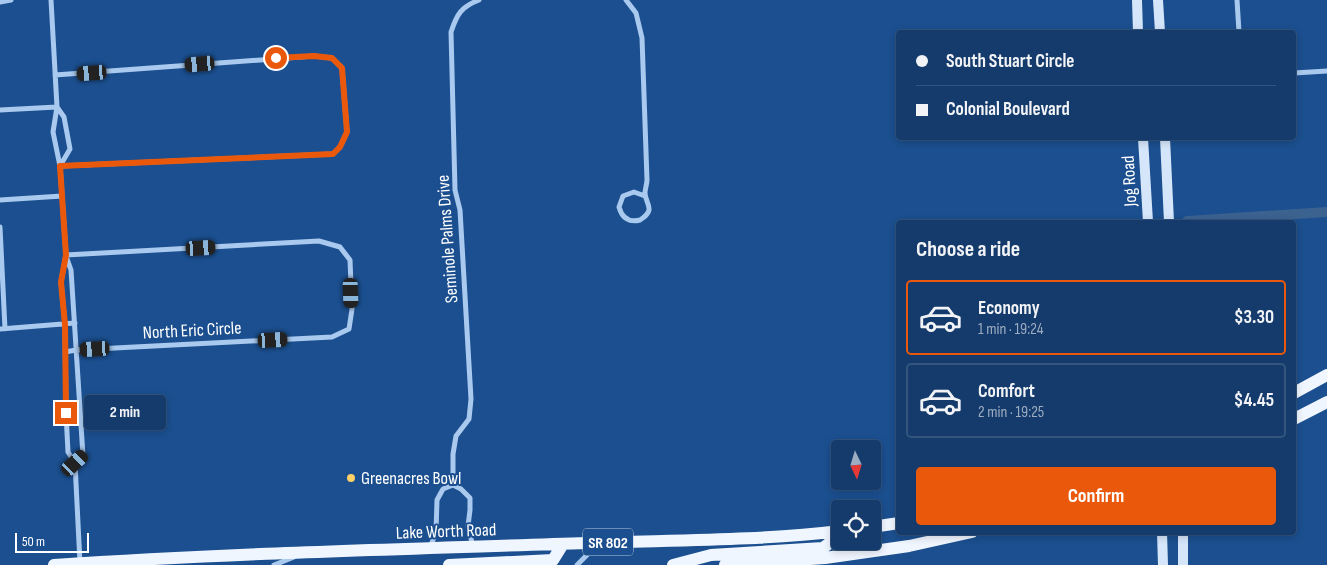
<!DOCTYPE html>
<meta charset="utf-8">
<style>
:root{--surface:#143b6b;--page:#1d4271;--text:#f1f3f6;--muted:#9dadc1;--line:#33557e;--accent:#ea580c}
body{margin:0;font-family:"Sofia Sans Condensed",sans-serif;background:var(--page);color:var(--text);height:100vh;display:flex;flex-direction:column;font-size:19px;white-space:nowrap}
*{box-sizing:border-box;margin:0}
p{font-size:16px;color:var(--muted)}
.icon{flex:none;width:28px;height:28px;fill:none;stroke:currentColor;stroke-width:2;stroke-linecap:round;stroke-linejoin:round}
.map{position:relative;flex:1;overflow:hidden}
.sheet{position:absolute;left:896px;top:220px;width:400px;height:315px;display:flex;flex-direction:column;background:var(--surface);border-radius:5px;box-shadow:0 2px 8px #0003,0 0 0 1px var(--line)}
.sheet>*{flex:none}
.guide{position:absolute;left:896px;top:30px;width:400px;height:110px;border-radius:5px;box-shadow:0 2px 8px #0003,0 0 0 1px var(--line);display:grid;align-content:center;height:110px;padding:0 20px;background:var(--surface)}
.needle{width:32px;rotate:176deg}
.tools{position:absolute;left:831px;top:440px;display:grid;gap:10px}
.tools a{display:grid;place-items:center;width:50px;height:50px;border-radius:5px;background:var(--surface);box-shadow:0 2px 8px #0003,0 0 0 1px var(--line);font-size:25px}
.scale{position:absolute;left:15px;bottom:12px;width:74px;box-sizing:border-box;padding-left:5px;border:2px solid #fff;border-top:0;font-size:14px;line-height:18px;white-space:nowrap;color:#fff;-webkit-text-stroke:4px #1b4f8f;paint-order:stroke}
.end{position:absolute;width:22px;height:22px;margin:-11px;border:6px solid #ea580c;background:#fff;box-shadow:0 0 0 2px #fff}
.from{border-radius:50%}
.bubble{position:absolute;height:35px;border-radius:5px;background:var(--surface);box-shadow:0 2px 8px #0003,0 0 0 1px var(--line);font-size:16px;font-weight:700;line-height:35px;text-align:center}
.car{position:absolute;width:15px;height:30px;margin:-15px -8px;border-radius:6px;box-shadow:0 0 4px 1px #0007;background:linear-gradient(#222 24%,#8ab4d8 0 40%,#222 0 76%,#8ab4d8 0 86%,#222 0)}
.guide b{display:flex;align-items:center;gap:18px;height:48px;font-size:19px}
.guide b+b{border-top:1px solid var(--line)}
.guide i{width:12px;height:12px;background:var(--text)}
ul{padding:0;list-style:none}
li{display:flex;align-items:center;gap:15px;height:75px;margin:0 10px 8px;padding:0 10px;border:2px solid var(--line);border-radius:5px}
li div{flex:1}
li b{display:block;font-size:19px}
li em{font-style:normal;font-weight:700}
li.active{border-color:var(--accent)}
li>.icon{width:45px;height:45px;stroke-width:1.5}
h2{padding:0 20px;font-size:22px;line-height:60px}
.primary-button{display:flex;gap:10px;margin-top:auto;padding:10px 20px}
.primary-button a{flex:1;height:58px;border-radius:5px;background:var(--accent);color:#fff;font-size:20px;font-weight:700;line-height:58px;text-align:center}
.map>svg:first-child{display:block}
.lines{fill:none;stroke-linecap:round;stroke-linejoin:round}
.canal{stroke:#3c6290;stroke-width:10}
.street{stroke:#a9c9ee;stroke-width:5}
.secondary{stroke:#d6e6fa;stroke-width:10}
.primary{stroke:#f0f6ff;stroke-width:12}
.route{stroke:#ea580c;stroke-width:6}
.poi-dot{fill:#ffd166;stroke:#1b4f8f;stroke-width:2}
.labels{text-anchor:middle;stroke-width:4;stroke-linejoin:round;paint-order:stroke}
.shield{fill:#1b4f8f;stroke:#bbcadd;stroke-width:1}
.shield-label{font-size:16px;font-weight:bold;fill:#fff}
.street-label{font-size:18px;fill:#fff;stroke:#1b4f8f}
.poi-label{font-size:18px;fill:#fff;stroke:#1b4f8f;text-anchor:start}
</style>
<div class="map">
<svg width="1327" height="565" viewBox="0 0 1327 565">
<rect width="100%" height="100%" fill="#1b4f8f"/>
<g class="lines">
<!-- canal -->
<path class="canal" d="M 1187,221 L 1327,212"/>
<!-- street -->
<path class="street" d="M 51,0 L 57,107 L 53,132 L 60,166 L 66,255 L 61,282 L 65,325 L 66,413 L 68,452 L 75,463 L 80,563
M 626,0 L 636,13 L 642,38 L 647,180 C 647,184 645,189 645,193 C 645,204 657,209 640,220 C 629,223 622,218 619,207 L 623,196 L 634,192 L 645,196
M 1237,0 L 1239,32
M 0,2 L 11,0
M 1294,73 L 1327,71
M 55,75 L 314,56 L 332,58 L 342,68 L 347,132 L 340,147 L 333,154 L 60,166
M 57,107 L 64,117 L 70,149 L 60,166
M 0,110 L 57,107
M 0,200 L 62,196
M 0,227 L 5,329
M 66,256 L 71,270 L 83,456 L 75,463
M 0,329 L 75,323
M 65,352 L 76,350 L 332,337 L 349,329 L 352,309 L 350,260 L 340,247 L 319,241 L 66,255
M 453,485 L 453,454 L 456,436 L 469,419 L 471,399 L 460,210 L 455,190 L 451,32 C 457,14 461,7 479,0
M 430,548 L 436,532 L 437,500 L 443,489 L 453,485 L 461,489 L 470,498 L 470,510 L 468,526 L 473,547
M 274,565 L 294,557
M 577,565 L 590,552 L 600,546"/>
<!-- secondary -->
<path class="secondary" d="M 1137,0 L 1138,32
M 1158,0 L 1160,32
M 1143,138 L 1148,222
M 1165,138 L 1169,222
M 1162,532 L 1163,565
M 1183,532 L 1183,565"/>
<!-- primary -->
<path class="primary" d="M 1294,393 L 1327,375
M 1294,419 L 1327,402
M 872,527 L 899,523
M 54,565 C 231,553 409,549 587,543 C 672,540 756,541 840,531
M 449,565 L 553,560 L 563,544
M 673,565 L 711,555 L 823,548 L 840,535
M 725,565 L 825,558 L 909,546 L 972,532"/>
</g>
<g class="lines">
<!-- route -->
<path class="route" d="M 66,413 L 65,325 L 61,282 L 66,255 L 60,166 L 333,154 L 340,147 L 347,132 L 342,68 L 332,58 L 314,56 L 276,58"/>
</g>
<!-- markers -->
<circle class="poi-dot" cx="351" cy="478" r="5"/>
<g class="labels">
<!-- shield labels -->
<rect class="shield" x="583" y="528.5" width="50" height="27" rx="4"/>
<g class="shield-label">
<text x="608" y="548">SR 802</text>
</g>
<!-- street labels -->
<g class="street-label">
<text transform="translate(1129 181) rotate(-93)" y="6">Jog Road</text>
<text transform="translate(447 239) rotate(-94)" y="6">Seminole Palms Drive</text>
<text transform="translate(192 330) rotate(-3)" y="6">North Eric Circle</text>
<text transform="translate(446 531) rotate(-2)" y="6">Lake Worth Road</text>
</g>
<!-- poi labels -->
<g class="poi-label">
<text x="361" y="484">Greenacres Bowl</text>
</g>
</g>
</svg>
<div class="tools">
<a><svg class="needle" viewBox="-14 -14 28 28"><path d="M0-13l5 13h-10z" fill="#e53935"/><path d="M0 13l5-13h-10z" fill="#9dadc1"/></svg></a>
<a><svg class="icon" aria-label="locate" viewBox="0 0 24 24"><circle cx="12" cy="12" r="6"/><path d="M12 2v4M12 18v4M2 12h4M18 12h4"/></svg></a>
</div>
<div class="scale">50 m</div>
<i class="end from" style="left:276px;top:58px"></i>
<i class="end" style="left:66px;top:413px"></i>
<div class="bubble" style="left:84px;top:395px;width:82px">2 min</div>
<i class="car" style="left:200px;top:64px;rotate:265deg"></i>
<i class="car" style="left:92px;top:73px;rotate:266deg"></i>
<i class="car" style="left:201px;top:248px;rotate:87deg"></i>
<i class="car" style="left:351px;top:293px;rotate:178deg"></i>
<i class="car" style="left:273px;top:340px;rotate:87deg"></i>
<i class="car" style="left:95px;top:349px;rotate:267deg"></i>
<i class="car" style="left:75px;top:463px;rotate:47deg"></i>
<div class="guide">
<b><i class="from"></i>South Stuart Circle</b>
<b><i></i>Colonial Boulevard</b>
</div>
<section class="sheet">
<h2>Choose a ride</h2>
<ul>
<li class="active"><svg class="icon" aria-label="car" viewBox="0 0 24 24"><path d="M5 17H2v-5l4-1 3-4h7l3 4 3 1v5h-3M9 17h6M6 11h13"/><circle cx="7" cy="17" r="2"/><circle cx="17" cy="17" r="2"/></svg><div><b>Economy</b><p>1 min · 19:24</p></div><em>$3.30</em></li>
<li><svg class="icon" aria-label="car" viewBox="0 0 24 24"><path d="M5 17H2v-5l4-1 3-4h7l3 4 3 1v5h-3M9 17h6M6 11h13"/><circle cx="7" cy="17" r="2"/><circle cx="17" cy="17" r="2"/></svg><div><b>Comfort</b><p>2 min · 19:25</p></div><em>$4.45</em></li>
</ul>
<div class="primary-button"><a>Confirm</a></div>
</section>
</div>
